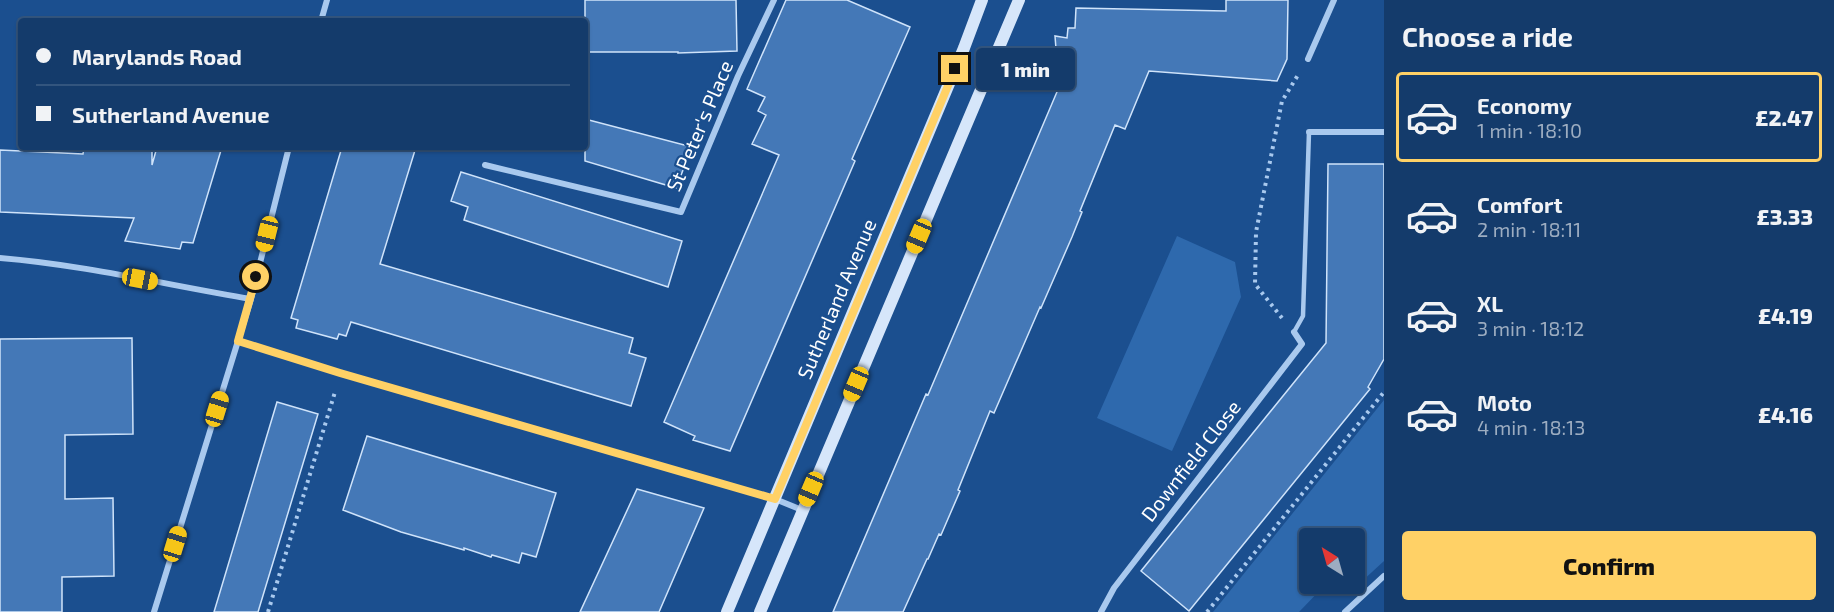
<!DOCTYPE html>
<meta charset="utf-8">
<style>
:root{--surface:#143b6b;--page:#214673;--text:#f1f3f6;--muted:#9dadc1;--line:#33557e;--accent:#ffd166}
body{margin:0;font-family:"Exo 2",sans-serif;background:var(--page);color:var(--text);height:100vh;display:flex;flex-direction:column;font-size:22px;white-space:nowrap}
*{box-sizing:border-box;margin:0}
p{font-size:20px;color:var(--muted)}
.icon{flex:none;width:33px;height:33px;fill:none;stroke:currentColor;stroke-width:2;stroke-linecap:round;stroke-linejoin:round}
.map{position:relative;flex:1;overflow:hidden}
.details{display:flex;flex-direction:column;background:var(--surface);width:450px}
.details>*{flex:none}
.hud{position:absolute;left:18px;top:18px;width:570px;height:132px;border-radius:6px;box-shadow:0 2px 4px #0004,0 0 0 2px var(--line);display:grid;align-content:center;height:132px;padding:0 18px;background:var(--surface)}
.needle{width:39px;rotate:323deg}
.fabs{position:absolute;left:1299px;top:528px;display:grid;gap:12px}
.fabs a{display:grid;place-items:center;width:66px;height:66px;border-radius:6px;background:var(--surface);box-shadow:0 2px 4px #0004,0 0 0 2px var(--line);font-size:30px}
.end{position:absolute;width:27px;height:27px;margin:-14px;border:8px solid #ffd166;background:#111;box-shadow:0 0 0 3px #111}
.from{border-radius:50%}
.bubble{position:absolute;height:42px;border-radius:6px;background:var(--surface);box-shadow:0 2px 4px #0004,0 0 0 2px var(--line);font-size:20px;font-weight:800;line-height:42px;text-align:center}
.car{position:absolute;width:18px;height:36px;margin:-18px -9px;border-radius:8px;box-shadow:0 0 4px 2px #0007;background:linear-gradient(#f5c518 24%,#345 0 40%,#f5c518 0 76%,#345 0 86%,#f5c518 0)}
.hud b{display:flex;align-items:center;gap:21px;height:57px;font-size:22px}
.hud b+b{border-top:2px solid var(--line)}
.hud i{width:15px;height:15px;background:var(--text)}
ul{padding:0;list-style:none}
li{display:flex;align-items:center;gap:18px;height:90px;margin:0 12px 9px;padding:0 6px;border:3px solid transparent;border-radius:6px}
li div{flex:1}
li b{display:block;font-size:22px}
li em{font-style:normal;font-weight:800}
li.active{border-color:var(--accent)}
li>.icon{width:54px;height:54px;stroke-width:1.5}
h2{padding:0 18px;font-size:27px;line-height:72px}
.action{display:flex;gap:12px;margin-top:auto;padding:12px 18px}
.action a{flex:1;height:69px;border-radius:6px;background:var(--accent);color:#111;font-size:24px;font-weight:800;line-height:69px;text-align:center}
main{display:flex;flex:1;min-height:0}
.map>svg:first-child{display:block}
.green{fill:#2e69ad}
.building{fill:#4478b7;stroke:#cfe3fa;stroke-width:1.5}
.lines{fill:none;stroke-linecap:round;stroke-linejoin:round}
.path{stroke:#a9c9ee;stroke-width:4;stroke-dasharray:3 4.5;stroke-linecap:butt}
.lane{stroke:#a9c9ee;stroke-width:4.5}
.street{stroke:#a9c9ee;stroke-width:6}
.secondary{stroke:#d6e6fa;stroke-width:12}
.route{stroke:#ffd166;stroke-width:8}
.labels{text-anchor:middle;stroke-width:4.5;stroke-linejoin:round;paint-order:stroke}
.street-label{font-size:20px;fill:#fff;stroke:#1b4f8f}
</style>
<main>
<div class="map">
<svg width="1384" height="612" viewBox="0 0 1384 612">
<rect width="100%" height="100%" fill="#1b4f8f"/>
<!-- green -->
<path class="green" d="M 1177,236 L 1235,262 L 1241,297 L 1172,451 L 1097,418 Z
M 1384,400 L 1384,561 L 1360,583 L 1355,578 L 1354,538 L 1310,538 L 1310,584 L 1326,584 L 1299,612 L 1213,612 Z"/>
<!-- building -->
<path class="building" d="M 585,0 L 736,0 L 737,51 L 678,53 L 678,52 L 585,52 Z
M 786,0 L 847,0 L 910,27 L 852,159 L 855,161 L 730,451 L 693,440 L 695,436 L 664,422 L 779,155 L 752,144 L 766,115 L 758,111 L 765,97 L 747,89 Z
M 1226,0 L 1288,0 L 1287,59 L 1277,81 L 1149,71 L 1125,129 L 1115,125 L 1080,211 L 1082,212 L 1072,237 L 1041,308 L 1040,307 L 994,413 L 990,411 L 958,490 L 960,491 L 941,535 L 939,534 L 928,559 L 927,559 L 903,612 L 833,612 L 926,394 L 928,395 L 1068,66 L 1057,62 L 1055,36 L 1067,38 L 1068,28 L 1075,28 L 1076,8 L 1226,11 Z
M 585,119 L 692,147 L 676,188 L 585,161 Z
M 84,147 L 152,147 L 152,165 L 157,147 L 222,147 L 193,243 L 182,242 L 180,249 L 125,241 L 134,218 L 0,212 L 0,150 L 83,154 Z
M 342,147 L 416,147 L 380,264 L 633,338 L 629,353 L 646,358 L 631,406 L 351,322 L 346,336 L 339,334 L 337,339 L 296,328 L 298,320 L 291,318 Z
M 1328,164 L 1384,164 L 1384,359 L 1368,387 L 1370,389 L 1189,611 L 1141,571 L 1326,343 Z
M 461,172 L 682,241 L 668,287 L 464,220 L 468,207 L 451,201 Z
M 132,338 L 133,434 L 65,435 L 65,499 L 113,498 L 114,576 L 62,577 L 62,612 L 0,612 L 0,339 Z
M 277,402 L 318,414 L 258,612 L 214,612 Z
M 367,436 L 556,493 L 536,557 L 522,553 L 519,563 L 492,555 L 491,557 L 464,548 L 464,550 L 401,532 L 343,510 Z
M 637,489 L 704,508 L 659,612 L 580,612 Z"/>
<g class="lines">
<!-- path -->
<path class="path" d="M 1282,318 L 1255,284 L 1256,232 L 1282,101 L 1298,75
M 268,612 L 335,392
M 1207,612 L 1384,392"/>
<!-- lane -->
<path class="lane" d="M 1294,332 L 1303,316 L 1309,132"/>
<!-- street -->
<path class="street" d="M 321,21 L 327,0
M 1308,59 L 1334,0
M 1309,132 L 1384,132
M 485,165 L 681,212 L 738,76 L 774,0
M 0,258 C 85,265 167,285 251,299
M 238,341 L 340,373 L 775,499 L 802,510
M 154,612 L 251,299 L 289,147
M 1101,612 L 1114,588 L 1302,344 L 1294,332
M 1345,612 L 1384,576"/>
<!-- secondary -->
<path class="secondary" d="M 727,612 L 964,48 L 982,0
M 760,612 L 1019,0"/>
</g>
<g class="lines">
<!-- route -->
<path class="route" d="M 256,277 L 238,341 L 340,373 L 775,499 L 955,69"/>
</g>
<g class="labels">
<!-- street labels -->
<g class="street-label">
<text transform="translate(700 126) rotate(-67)" y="7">St Peter's Place</text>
<text transform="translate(837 299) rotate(-67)" y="7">Sutherland Avenue</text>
<text transform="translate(1191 461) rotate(-52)" y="7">Downfield Close</text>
</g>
</g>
</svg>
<div class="fabs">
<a><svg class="needle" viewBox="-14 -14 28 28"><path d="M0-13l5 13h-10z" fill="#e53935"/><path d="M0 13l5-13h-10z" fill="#9dadc1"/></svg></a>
</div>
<i class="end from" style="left:256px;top:277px"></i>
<i class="end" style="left:955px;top:69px"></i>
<div class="bubble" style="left:976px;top:48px;width:99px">1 min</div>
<i class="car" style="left:267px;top:234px;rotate:194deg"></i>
<i class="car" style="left:919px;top:236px;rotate:203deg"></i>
<i class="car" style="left:140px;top:279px;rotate:101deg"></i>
<i class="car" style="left:856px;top:384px;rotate:203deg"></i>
<i class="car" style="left:217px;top:409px;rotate:17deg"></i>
<i class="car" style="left:811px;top:489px;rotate:203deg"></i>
<i class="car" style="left:175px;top:544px;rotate:17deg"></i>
<div class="hud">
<b><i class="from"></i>Marylands Road</b>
<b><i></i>Sutherland Avenue</b>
</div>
</div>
<section class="details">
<h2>Choose a ride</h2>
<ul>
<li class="active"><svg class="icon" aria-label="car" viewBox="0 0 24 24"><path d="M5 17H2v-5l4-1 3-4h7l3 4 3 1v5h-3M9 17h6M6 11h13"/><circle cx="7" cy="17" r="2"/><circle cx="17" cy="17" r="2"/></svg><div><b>Economy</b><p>1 min · 18:10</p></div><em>£2.47</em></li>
<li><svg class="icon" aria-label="car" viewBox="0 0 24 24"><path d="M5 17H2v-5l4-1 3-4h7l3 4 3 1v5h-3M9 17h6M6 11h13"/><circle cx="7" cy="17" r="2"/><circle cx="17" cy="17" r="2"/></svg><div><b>Comfort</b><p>2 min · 18:11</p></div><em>£3.33</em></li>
<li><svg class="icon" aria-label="car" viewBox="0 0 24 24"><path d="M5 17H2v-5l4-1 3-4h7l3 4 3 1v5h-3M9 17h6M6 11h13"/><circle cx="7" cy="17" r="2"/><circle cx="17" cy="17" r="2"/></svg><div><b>XL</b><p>3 min · 18:12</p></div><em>£4.19</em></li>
<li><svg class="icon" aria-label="car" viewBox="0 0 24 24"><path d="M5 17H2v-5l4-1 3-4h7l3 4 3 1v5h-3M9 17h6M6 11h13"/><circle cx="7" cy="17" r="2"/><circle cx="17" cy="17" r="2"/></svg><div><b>Moto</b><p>4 min · 18:13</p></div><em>£4.16</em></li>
</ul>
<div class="action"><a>Confirm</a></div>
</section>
</main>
